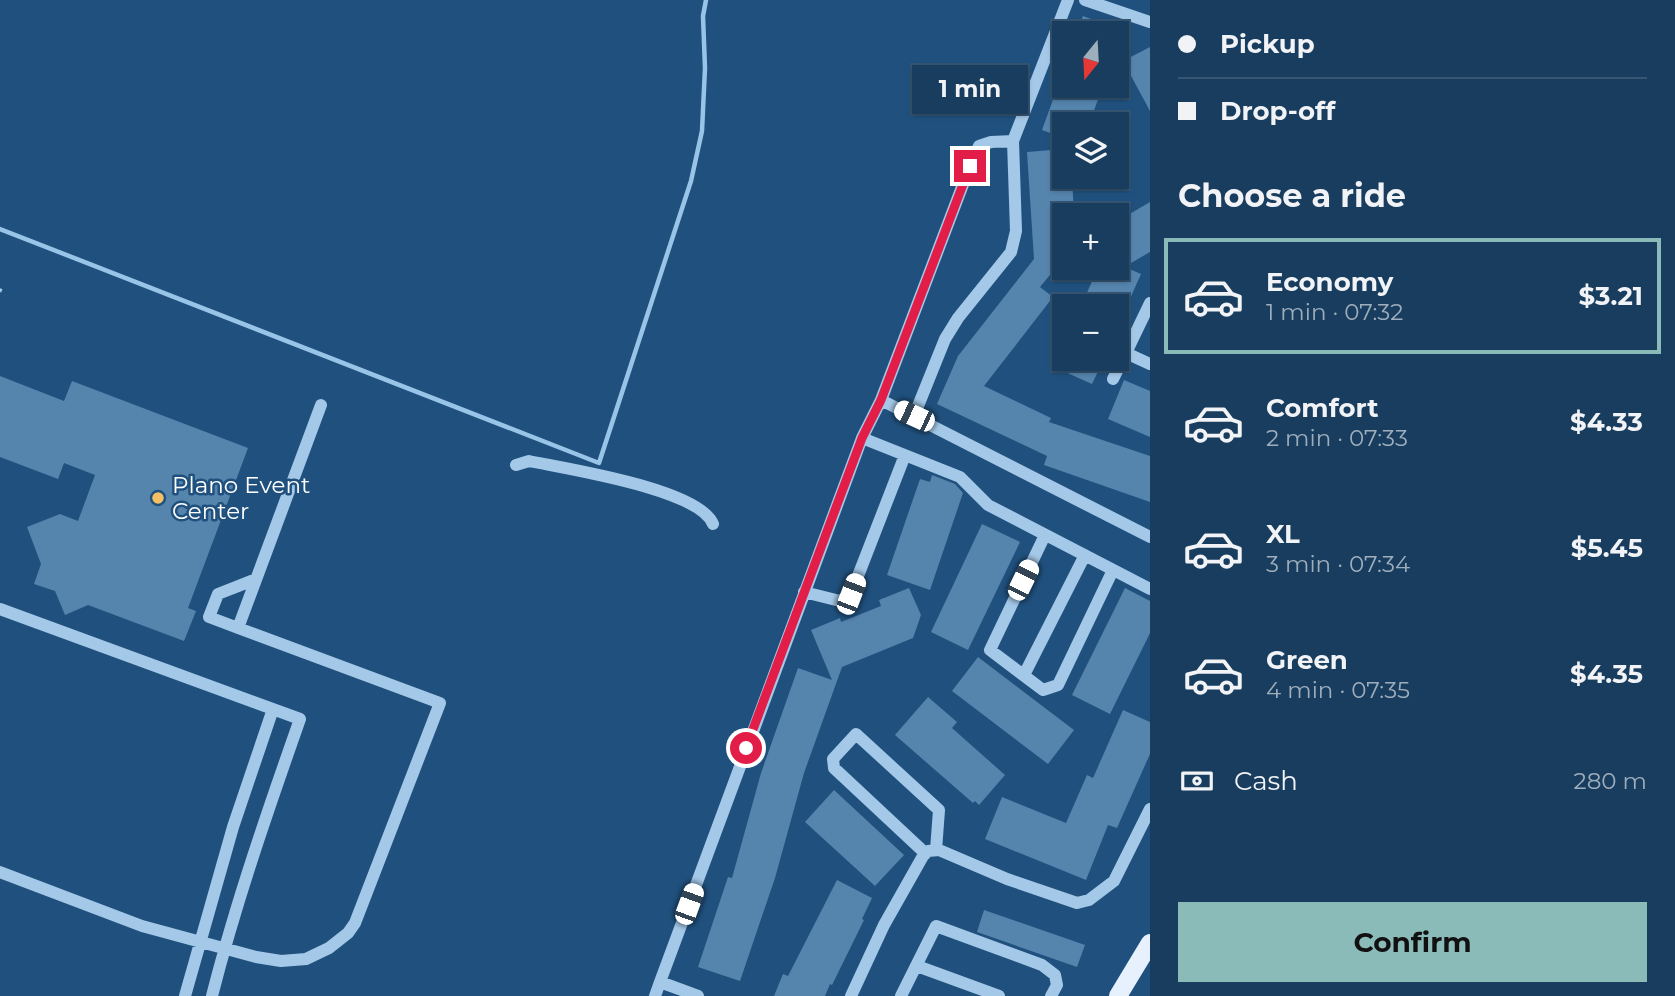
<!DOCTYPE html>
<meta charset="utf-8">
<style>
:root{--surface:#183d5e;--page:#254867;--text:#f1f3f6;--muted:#9faebc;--line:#365673;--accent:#8bbbb9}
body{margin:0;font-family:Montserrat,sans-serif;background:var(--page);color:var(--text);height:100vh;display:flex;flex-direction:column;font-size:26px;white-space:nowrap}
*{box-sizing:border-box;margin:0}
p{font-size:23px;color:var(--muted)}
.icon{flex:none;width:38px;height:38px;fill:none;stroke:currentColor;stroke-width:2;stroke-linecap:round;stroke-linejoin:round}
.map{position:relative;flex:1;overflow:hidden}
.details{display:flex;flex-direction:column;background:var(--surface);width:525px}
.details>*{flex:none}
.guide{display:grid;align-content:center;height:154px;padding:0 28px;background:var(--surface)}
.needle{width:46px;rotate:198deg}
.controls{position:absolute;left:1052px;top:21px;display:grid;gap:14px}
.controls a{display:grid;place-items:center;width:77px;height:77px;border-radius:0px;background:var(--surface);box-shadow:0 2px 5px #0004,0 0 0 2px var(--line);font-size:35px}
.end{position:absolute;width:32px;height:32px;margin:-16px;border:9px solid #e11d48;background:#fff;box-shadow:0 0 0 4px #fff}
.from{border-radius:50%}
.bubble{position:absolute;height:49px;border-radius:0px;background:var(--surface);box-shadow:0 2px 5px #0004,0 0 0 2px var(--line);font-size:23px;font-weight:700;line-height:49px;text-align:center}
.car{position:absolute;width:21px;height:42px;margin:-21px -10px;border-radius:9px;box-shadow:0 0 5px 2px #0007;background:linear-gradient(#fff 24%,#345 0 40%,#fff 0 76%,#345 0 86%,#fff 0)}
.guide b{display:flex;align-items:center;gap:24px;height:66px;font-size:26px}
.guide b+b{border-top:2px solid var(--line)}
.guide i{width:18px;height:18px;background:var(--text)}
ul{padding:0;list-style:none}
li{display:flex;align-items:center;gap:21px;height:116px;margin:0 14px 10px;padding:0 14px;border:4px solid transparent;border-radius:0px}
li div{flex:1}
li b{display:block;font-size:26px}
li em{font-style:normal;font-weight:700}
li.current{border-color:var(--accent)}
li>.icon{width:63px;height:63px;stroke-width:1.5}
h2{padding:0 28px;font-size:32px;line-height:84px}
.pay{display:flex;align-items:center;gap:18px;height:77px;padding:0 28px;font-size:26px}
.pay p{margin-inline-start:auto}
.cta{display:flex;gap:14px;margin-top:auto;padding:14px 28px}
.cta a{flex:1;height:80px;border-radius:0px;background:var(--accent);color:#111;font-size:28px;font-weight:700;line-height:80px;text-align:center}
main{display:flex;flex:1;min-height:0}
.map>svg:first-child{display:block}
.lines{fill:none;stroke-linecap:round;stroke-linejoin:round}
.stream{stroke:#98c4e8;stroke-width:4.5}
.building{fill:#5584ad}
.path{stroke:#a4c8e7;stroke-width:2.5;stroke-dasharray:3.5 5;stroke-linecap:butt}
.minor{stroke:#a4c8e7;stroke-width:12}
.major{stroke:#e6f1fd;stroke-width:18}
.route{stroke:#e11d48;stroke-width:9}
.poi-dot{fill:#f4bf65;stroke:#20517e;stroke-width:2.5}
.labels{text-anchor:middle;stroke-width:5;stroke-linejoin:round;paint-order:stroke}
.poi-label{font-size:23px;fill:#fff;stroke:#20517e;text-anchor:start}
</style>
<main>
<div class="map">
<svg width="1150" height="996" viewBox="0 0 1150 996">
<rect width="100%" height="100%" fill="#20517e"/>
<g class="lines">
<!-- stream -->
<path class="stream" d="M 0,229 L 599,463 L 691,181 L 702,131 L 705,68 L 703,16 L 706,0"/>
</g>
<!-- building -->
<path class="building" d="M 1083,16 L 1126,32 L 1126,33 L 1076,33 Z
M 1150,47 L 1150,111 L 1123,61 Z
M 1058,86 L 1103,86 L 1089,124 L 1064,124 L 1064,138 L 1042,130 Z
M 1064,149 L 1064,177 L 1072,177 L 1074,215 L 1064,215 L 1064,269 L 1054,270 L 1040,287 L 1053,297 L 984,386 L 1051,418 L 1049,422 L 1150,456 L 1150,502 L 1044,465 L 1047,456 L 937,404 L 958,356 L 1034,259 L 1027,152 Z
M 1150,202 L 1150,252 L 1131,263 L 1116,238 L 1116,222 Z
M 1116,263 L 1141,274 L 1116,330 L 1116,306 L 1081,306 L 1098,268 L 1116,268 Z
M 1058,359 L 1104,359 L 1092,384 L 1054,367 Z
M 0,376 L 64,401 L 72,381 L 248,448 L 188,608 L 196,611 L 184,641 L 88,605 L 65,615 L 55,591 L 34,584 L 41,564 L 27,527 L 60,514 L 78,521 L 95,475 L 64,463 L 58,479 L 0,457 Z
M 1124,380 L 1150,391 L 1150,437 L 1108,419 Z
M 932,475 L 955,484 L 963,493 L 930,590 L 887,575 L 920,479 L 930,482 Z
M 982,524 L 1020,542 L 968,650 L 931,632 Z
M 909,588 L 921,615 L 913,638 L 842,667 L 804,773 L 775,878 L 740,981 L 698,967 L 728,877 L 732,878 L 761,773 L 798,668 L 832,680 L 811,630 L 840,618 L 841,622 L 881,606 L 879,600 Z
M 1125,588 L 1150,601 L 1150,633 L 1110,714 L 1072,695 Z
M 978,657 L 1074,730 L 1048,764 L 952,691 Z
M 928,697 L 957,722 L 952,728 L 1005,775 L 979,805 L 975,801 L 973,803 L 895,735 Z
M 1123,710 L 1150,722 L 1150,754 L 1117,828 L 1108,825 L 1086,880 L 985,839 L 1002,797 L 1066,823 L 1087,775 L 1093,778 Z
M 834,790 L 904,855 L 875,886 L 805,822 Z
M 837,880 L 872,898 L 862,919 L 864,920 L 832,985 L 830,984 L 825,996 L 774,996 L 783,974 L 788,976 Z
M 984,910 L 1085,945 L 1077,967 L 977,932 Z"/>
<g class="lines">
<!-- path -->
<path class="path" d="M 0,292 L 3,285"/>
<!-- minor -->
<path class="minor" d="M 1085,0 L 1150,22
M 1150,303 L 1126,353 L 1150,364
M 1113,379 L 1126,353
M 881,400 L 1150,537
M 914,416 L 945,339 L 958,318 L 1011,252 L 1016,231 L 1013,141 L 1068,0
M 862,438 L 960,477 L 988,505 L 1150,589
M 516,465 L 529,461 C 567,469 699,489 713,524
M 1045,535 L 990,650 L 1043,690 L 1058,685 L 1113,570
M 804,592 L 840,601 L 851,594 L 905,455
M 0,609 L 300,719 C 268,810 236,902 212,996
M 238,628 L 209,617 L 218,594 L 256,579
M 1024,675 L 1085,555
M 925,853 L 834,768 L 833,759 L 856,734 L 939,810 L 936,850
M 0,872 L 142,926 L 256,957 L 281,961 L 306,959 L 329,948 L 348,933 L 355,923 L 440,703 L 238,628 L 321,405
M 917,966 L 999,996
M 185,996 L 233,827 L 273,709
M 655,996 L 660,982
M 698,996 L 660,982 L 862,438 L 881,400 L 970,166 L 979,146 L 991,142 L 1013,141
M 851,996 L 884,925 L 923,856 L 928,851 L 939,850 L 1007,879 L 1077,903 L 1089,900 L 1114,881 L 1150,809
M 901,996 L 936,926 L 1042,965 L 1055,975 L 1057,985 L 1051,996"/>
<!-- major -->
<path class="major" d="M 1118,996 L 1150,943"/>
</g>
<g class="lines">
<!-- route -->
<path class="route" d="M 746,748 L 862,438 L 881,400 L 970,166"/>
</g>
<!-- markers -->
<circle class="poi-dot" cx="158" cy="498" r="7"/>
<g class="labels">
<!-- poi labels -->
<g class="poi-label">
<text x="172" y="493">Plano Event<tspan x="172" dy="26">Center</tspan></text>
</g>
</g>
</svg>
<div class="controls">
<a><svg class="needle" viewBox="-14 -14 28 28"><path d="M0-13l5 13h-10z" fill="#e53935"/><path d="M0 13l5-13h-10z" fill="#9faebc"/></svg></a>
<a><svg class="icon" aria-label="layers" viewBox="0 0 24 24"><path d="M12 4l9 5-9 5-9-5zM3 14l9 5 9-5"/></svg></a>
<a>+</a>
<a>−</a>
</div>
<i class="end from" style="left:746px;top:748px"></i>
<i class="end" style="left:970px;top:166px"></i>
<div class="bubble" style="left:912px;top:65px;width:116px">1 min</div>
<i class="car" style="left:914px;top:416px;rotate:295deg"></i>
<i class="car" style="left:1023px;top:580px;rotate:26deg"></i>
<i class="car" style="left:851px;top:594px;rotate:21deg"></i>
<i class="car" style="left:689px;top:904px;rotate:20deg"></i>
</div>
<section class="details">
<div class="guide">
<b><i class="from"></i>Pickup</b>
<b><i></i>Drop-off</b>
</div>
<h2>Choose a ride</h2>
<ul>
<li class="current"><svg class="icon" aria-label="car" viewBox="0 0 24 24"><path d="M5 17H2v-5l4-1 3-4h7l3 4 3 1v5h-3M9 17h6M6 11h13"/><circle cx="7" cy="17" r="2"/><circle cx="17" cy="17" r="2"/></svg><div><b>Economy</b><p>1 min · 07:32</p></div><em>$3.21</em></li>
<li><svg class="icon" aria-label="car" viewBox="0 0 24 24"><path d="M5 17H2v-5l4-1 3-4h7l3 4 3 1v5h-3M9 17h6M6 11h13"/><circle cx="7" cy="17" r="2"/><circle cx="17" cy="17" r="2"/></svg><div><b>Comfort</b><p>2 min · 07:33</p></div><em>$4.33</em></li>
<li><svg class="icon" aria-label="car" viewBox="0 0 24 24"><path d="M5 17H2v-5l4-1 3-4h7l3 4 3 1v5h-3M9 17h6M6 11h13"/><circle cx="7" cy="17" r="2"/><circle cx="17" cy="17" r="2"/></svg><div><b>XL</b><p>3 min · 07:34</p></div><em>$5.45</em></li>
<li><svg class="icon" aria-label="car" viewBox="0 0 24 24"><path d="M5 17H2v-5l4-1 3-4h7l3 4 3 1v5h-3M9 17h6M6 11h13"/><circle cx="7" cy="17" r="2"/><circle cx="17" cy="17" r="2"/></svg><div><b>Green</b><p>4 min · 07:35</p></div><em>$4.35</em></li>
</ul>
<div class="pay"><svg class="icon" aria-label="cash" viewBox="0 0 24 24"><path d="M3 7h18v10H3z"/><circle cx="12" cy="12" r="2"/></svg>Cash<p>280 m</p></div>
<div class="cta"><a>Confirm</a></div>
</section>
</main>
